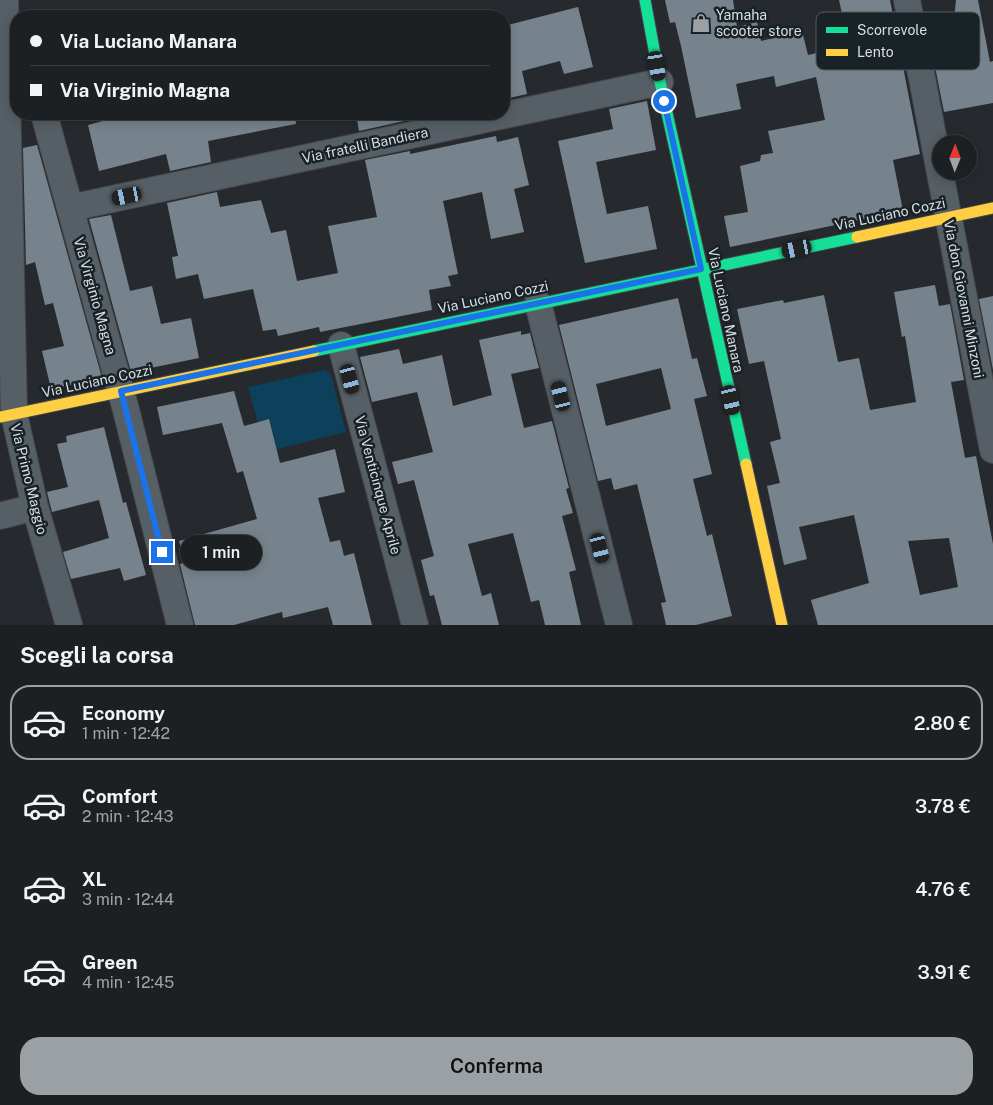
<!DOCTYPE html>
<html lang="it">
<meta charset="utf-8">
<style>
:root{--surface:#1c2022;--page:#292d2f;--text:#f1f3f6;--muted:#a0a3a5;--line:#3a3e40;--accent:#9ba0a4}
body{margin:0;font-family:"Public Sans",sans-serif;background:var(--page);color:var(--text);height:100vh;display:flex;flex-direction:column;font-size:19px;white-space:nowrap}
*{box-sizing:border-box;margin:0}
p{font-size:16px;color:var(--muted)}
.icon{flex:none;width:28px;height:28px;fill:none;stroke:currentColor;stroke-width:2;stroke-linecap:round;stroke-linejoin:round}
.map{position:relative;height:625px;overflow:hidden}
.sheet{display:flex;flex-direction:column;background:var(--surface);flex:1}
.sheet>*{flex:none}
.top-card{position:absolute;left:10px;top:10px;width:500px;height:110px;border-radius:20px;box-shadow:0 2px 12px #0003,0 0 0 1px var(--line);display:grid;align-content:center;height:110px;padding:0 20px;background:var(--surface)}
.needle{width:32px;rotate:1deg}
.controls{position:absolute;left:932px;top:135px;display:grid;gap:10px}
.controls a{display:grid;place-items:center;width:45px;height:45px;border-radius:50%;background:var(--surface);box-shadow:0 2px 12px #0003,0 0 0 1px var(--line);font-size:25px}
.end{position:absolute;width:22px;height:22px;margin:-11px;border:6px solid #1a73e8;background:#fff;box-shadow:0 0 0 2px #fff}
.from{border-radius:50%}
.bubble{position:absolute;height:35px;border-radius:18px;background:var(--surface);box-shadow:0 2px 12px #0003,0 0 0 1px var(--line);font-size:16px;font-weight:600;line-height:35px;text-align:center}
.car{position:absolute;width:15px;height:30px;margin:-15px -8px;border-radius:6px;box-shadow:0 0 4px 1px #0007;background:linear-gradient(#222 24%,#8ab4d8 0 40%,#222 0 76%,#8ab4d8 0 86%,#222 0)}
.top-card b{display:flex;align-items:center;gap:18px;height:48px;font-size:19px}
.top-card b+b{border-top:1px solid var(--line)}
.top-card i{width:12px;height:12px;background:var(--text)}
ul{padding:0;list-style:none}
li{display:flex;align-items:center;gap:15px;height:75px;margin:0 10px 8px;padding:0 10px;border:2px solid transparent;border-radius:20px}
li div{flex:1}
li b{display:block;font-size:19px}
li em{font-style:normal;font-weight:600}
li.selected{border-color:var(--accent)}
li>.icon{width:45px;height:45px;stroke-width:1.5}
h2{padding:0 20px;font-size:22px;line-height:60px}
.action{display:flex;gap:10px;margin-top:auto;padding:10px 20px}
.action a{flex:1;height:58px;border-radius:20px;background:var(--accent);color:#111;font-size:20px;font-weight:600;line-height:58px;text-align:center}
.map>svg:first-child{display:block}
.green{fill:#0c405b}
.building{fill:#77838c;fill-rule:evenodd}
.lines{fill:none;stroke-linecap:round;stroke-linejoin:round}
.street-casing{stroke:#44474a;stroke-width:28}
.fast-casing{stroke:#44474a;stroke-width:13}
.slow-casing{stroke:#44474a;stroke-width:13}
.street{stroke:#565f65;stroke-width:26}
.fast{stroke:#16e098;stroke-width:11}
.slow{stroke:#ffcf43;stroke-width:11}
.route{stroke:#1a73e8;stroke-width:6}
.labels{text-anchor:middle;stroke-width:5;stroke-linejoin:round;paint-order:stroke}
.poi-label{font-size:14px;fill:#dadfe3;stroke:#192227;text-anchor:start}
.street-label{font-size:14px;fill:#dadfe3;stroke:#192227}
.key{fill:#192227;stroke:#535b5f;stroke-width:1}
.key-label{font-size:14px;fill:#dadfe3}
</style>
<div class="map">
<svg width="993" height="625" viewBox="0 0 993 625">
<rect width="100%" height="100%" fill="#262a2e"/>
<!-- green -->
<path class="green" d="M 325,370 L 331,374 L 346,432 L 266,452 L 248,387 Z"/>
<!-- building -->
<path class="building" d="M 665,0 L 733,0 L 737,27 L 757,22 L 761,41 L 802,31 L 808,55 L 849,46 L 839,0 L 890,0 L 920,154 L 893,160 L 903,211 L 730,247 L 724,216 L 748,212 L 740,166 L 760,161 L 761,155 L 773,153 L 768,131 L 825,120 L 816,77 L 776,87 L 774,76 L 736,84 L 741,109 L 696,118 L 681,46 L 675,22 L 670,23 Z
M 956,0 L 978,0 L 990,62 L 993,61 L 993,103 L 944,112 L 927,26 L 954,20 Z
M 578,7 L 593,67 L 564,74 L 560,61 L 522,71 L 527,94 L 504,99 L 504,26 Z
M 647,101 L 656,150 L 596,162 L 607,214 L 648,206 L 657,249 L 585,263 L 558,141 L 613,129 L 609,109 Z
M 129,114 L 295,114 L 296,124 L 208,141 L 211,162 L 170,171 L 166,154 L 99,171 L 88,125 Z
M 356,114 L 402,114 L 404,121 L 359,131 Z
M 496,136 L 497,142 L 518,137 L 529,185 L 514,189 L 524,232 L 491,239 L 482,192 L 443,201 L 458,274 L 448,276 L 451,286 L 429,290 L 432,310 L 320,332 L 319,327 L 278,336 L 276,329 L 263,331 L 253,289 L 204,299 L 198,274 L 176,279 L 172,257 L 178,256 L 167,203 L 217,192 L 220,207 L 261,200 L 271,233 L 286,230 L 297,281 L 338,273 L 328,226 L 377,217 L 365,160 L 410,151 L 410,154 Z
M 37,145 L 102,378 L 51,389 L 42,351 L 64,346 L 53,303 L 45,305 L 35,262 L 26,265 L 23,148 Z
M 111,215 L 130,291 L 152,286 L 161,324 L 191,318 L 199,358 L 131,372 L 89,219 Z
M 935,285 L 939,306 L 950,304 L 964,380 L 951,382 L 965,458 L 976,456 L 993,544 L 993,625 L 818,625 L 811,600 L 869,583 L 854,515 L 799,527 L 807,559 L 784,565 L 767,486 L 780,483 L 770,442 L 781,439 L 764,361 L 749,364 L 737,309 L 783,300 L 784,303 L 824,295 L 838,362 L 859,358 L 870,410 L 916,402 L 905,336 L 902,337 L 894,292 ZM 949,538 L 958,587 L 920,595 L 908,541 Z
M 993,296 L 993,370 L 979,299 Z
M 678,298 L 692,359 L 697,358 L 707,396 L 694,399 L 712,474 L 693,479 L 707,536 L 712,534 L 732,616 L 696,625 L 666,625 L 661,603 L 666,602 L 637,484 L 614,490 L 611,478 L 598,481 L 559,325 ZM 661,368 L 671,409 L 606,426 L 596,384 Z
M 521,331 L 521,335 L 530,333 L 539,368 L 511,374 L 524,428 L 552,421 L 569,488 L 566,489 L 573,513 L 562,516 L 576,570 L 569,572 L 581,625 L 545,625 L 539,600 L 531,602 L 513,533 L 468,544 L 482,596 L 491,593 L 499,625 L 442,625 L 434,595 L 430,596 L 421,560 L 434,556 L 414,480 L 398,484 L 392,462 L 433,452 L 417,392 L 372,402 L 360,357 L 399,349 L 403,364 L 442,355 L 453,406 L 492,395 L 479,340 Z
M 234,391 L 244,426 L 269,419 L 280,463 L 335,449 L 345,492 L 318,498 L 330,542 L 340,540 L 344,556 L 354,553 L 372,625 L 333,625 L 328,607 L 283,618 L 282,612 L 234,625 L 195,625 L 180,564 L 185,562 L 179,541 L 257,519 L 243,471 L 237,473 L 222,423 L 163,435 L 157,407 Z
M 104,427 L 123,503 L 126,502 L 146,575 L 124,581 L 120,568 L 71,579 L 63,552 L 109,538 L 99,500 L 52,512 L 47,492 L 68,487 L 57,444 L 67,442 L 66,436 Z"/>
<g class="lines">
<!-- street casing -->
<g class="street-casing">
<path id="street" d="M 5,0 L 14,414 L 35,507 L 69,625
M 907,0 L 993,450
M 44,114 L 125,406 L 180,625
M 70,208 L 660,82
M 538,303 L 619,625
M 341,345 L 415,625
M 0,516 L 35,507"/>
</g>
<!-- fast casing -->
<g class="fast-casing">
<path id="fast" d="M 645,0 L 660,82 L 746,464
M 314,351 L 857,237"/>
</g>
<!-- slow casing -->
<g class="slow-casing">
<path id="slow" d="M 857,237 L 993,208
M 0,417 L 314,351
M 746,464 L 782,625"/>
</g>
<!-- street -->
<use href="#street" class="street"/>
<!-- fast -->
<use href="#fast" class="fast"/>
<!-- slow -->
<use href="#slow" class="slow"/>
</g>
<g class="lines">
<!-- route -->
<path class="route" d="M 162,552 L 121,391 L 701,269 L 664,101"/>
</g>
<!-- icons -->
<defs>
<g id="shop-bare" transform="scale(1.5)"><path d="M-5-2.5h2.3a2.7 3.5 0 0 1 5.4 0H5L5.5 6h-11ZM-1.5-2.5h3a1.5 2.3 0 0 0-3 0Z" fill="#9ba0a4" stroke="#192227" stroke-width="2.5" paint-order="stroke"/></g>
</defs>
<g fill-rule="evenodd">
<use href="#shop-bare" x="701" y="23"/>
</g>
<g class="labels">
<!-- poi labels -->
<g class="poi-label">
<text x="716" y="20">Yamaha<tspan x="716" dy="16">scooter store</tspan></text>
</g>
<!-- street labels -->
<g class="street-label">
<text transform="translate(365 145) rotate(-12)" y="5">Via fratelli Bandiera</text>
<text transform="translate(890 214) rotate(-12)" y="5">Via Luciano Cozzi</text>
<text transform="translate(95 296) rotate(74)" y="5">Via Virginio Magna</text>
<text transform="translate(493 297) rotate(-12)" y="5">Via Luciano Cozzi</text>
<text transform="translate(964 299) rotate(79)" y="5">Via don Giovanni Minzoni</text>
<text transform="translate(726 310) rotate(78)" y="5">Via Luciano Manara</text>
<text transform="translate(97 381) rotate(-12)" y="5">Via Luciano Cozzi</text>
<text transform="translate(29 479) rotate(76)" y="5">Via Primo Maggio</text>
<text transform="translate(378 485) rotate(75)" y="5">Via Venticinque Aprile</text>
</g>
</g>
<!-- legend -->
<rect x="816" y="12" width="164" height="58" rx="8" class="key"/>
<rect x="826" y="27" width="22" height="6" fill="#16e098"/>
<rect x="826" y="49" width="22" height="7" fill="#ffcf43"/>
<g class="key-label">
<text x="857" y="35">Scorrevole</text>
<text x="857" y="57">Lento</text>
</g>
</svg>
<div class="controls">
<a><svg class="needle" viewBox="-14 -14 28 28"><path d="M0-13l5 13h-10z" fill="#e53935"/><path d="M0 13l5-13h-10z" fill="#a0a3a5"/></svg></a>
</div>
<i class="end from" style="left:664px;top:101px"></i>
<i class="end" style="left:162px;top:552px"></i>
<div class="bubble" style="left:180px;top:535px;width:82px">1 min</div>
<i class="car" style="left:657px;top:66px;rotate:170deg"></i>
<i class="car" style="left:127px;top:196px;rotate:258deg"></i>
<i class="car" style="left:797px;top:249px;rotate:258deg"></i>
<i class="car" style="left:350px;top:379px;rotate:165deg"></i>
<i class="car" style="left:561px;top:396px;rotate:346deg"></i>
<i class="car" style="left:731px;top:400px;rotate:167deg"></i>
<i class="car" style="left:600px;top:548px;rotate:166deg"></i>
<div class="top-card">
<b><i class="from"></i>Via Luciano Manara</b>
<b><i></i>Via Virginio Magna</b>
</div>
</div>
<section class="sheet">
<h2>Scegli la corsa</h2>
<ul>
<li class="selected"><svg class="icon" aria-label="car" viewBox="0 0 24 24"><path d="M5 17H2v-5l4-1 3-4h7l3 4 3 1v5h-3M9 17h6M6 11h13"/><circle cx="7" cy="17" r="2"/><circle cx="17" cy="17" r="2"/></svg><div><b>Economy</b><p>1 min · 12:42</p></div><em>2.80 €</em></li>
<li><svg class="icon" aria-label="car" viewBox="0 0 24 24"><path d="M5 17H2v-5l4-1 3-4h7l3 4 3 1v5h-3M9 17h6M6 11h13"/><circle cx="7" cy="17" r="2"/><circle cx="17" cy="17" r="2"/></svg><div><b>Comfort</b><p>2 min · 12:43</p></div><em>3.78 €</em></li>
<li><svg class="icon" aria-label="car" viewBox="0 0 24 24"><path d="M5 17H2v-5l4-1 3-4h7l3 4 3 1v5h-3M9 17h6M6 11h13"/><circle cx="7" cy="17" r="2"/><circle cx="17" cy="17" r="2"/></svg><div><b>XL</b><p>3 min · 12:44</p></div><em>4.76 €</em></li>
<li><svg class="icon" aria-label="car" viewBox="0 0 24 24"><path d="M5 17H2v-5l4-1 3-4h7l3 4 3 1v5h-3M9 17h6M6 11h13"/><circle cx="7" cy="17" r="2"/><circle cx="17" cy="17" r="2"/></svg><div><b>Green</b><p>4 min · 12:45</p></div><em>3.91 €</em></li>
</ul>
<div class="action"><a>Conferma</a></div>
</section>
